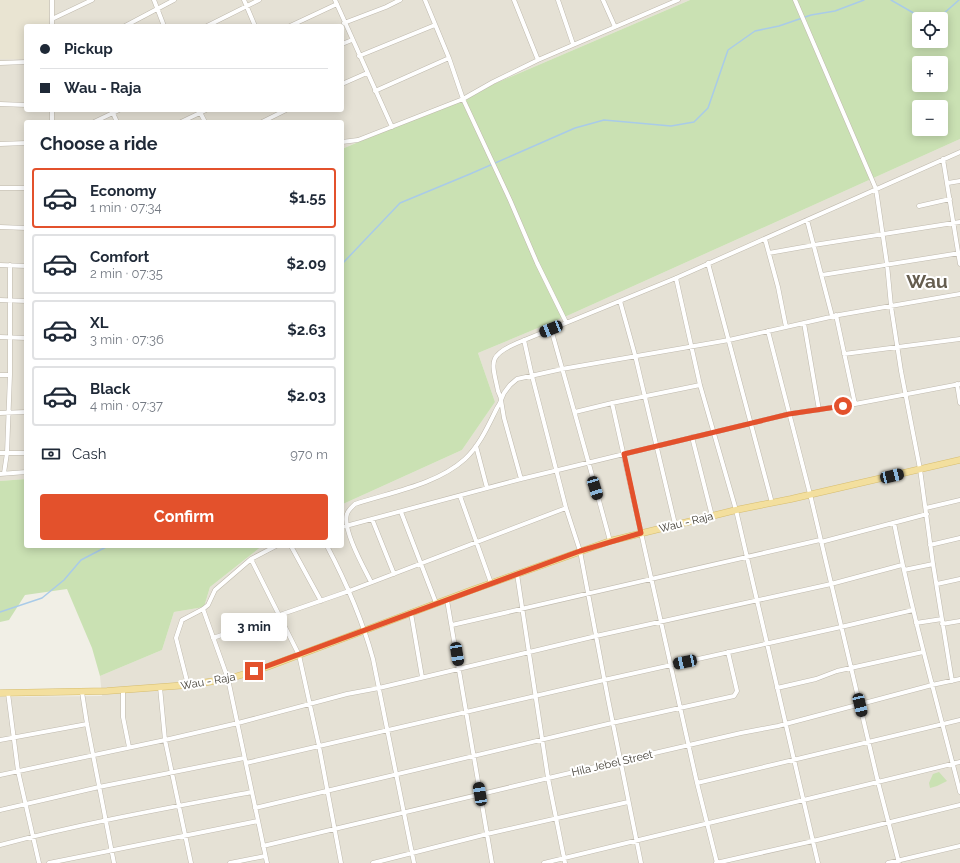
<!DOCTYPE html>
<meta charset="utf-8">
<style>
:root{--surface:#fff;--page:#f2f2f3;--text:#1f2937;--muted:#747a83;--line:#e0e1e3;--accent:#e3512c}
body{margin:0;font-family:Raleway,sans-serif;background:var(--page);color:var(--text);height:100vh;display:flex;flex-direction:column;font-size:15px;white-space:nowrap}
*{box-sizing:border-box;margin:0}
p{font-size:13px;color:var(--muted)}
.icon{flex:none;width:22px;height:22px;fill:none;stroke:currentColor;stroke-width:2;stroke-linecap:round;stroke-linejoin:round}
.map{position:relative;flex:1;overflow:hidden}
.side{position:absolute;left:24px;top:120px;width:320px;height:428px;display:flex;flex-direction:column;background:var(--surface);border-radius:4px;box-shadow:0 2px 10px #0003}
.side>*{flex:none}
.hud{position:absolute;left:24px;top:24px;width:320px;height:88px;border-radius:4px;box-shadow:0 2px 10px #0003;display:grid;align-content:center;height:88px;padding:0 16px;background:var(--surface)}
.buttons{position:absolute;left:912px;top:12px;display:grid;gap:8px}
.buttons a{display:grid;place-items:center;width:36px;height:36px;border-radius:4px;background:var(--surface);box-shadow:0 2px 10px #0003;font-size:20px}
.end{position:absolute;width:18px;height:18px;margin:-9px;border:5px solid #e3512c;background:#fff;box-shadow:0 0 0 2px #fff}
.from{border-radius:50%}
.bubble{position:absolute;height:28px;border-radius:4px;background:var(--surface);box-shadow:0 2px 10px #0003;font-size:13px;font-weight:700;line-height:28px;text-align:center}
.car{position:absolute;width:12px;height:24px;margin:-12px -6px;border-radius:5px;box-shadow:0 0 3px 1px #0007;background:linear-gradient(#222 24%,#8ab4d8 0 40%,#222 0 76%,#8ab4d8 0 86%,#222 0)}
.hud b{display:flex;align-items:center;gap:14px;height:38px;font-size:15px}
.hud b+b{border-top:1px solid var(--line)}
.hud i{width:10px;height:10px;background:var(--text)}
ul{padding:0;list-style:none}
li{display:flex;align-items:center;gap:12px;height:60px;margin:0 8px 6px;padding:0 8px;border:2px solid var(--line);border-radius:4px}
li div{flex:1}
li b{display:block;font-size:15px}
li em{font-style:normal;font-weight:700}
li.selected{border-color:var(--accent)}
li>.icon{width:36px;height:36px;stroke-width:1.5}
h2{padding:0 16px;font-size:18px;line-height:48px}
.pay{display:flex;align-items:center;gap:10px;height:44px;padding:0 16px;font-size:15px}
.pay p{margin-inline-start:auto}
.action{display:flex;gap:8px;margin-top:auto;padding:8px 16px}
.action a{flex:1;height:46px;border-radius:4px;background:var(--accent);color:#fff;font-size:16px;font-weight:700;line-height:46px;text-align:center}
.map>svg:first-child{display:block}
.residential{fill:#e5e1d5;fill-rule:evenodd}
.education{fill:#e9e4d2}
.green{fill:#cae1b3;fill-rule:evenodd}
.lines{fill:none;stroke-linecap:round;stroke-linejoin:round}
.stream{stroke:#a9cbe8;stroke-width:1.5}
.minor-casing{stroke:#bfb9ad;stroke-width:5}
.primary-casing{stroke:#d6bd6f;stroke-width:7}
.minor{stroke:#fff;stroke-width:4}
.primary{stroke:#f3df9e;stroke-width:6}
.route{stroke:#e3512c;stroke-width:5}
.labels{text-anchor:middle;stroke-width:4;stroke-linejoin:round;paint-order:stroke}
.street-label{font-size:11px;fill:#433f36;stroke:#fff}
.town-label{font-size:19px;font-weight:bold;fill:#655d4f;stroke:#fff}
</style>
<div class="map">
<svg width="960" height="863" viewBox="0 0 960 863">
<rect width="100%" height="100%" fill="#f1efe6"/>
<!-- residential -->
<path class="residential" d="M 0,0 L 690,0 L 342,149 L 342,122 L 26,122 L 26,479 L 0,481 ZM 26,26 L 342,26 L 342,110 L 26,110 Z
M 960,139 L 960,863 L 0,863 L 0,697 L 102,696 L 100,676 L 162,650 L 174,612 L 204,607 L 210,587 L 262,546 L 342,546 L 343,504 L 462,450 L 495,402 L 478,353 L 569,315 Z"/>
<!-- education -->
<path class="education" d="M 0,0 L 49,0 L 49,26 L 26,26 L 26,59 L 0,59 Z"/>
<!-- green -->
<path class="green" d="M 690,0 L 960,0 L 960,139 L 569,315 L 478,353 L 495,402 L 462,450 L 343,504 L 342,512 L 342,149 ZM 919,19 L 941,19 L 941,41 L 919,41 ZM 919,63 L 941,63 L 941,85 L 919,85 ZM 919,107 L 941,107 L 941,129 L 919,129 Z
M 26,479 L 26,546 L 262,546 L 210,587 L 204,607 L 174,612 L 162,650 L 100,676 L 92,648 L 67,589 L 25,595 L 9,620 L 0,622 L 0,481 Z
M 939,772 L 947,781 L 937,786 L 930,788 L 929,783 L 933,774 Z"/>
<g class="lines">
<!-- stream -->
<path class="stream" d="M 891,0 L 924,19
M 927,19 L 942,15 L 959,0
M 342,264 L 400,203 L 470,174 L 575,128 L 604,120 L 671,126 L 694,122 L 708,108 L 728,50 L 755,31 L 779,26 L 811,15 L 835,11 L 864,0
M 0,612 L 42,598 L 64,580 L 81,560 L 108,546"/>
<!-- minor casing -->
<g class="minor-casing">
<path id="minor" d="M 52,0 L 52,26
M 154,0 L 164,26
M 244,0 L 255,26
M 335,0 L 392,127
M 425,0 L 449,58 L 463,99 L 510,200 L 537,263 L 566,322
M 514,0 L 538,60
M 558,0 L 573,44
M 603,0 L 615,27
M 795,0 L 876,189 L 887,264 L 891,306 L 901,371 L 920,469 L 933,564 L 952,681
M 52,19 L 92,0
M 344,23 L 386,7 L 400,0
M 125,26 L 174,0
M 207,26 L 259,0
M 290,26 L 337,4
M 342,44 L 352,40
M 359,56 L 435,25
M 0,63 L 26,62
M 342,84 L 367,73
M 375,91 L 449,58
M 0,104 L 26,105
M 52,110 L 52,122
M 199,110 L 205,122
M 113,113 L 117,122
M 94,122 L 119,110
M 181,122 L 206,110
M 262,122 L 286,110
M 342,142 L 358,140 L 463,99 L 493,82 L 538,60 L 678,0
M 0,144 L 26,143
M 943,159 L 960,264
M 948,183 L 960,181
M 0,188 L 26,188
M 919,206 L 950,199
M 807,220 L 832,316
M 0,227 L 26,228
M 765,239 L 778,287 L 786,327
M 769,253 L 814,245 L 960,222
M 708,263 L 772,503
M 0,265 L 26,266
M 822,275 L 960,253
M 676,278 L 700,385 L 736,510 L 818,863
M 0,300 L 26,301
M 620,301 L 635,355 L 675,524
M 836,315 L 855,404
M 804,323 L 819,410
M 551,329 C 571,400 591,470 610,541
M 768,331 L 810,494 L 878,782 L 899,863
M 0,337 L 26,338
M 524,340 L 532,376 L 566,508 L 580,551 L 608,699 L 641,863
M 844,354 L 960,339
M 0,375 L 10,375 L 10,265
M 957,384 L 960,403
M 612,403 L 697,783 L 717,863
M 575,412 L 612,403 L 700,385
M 0,413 L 26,412
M 692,437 L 712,516
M 476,446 L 487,488
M 0,453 L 26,453
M 4,473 L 7,453 L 10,375
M 0,474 L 26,472
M 521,479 L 504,418 L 501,400 L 504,393 L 510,385 L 517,379 L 562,369 L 729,340 L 839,315 L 960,294
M 460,496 L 491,583
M 926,508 L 960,500
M 401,512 L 436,603
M 372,519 L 394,574
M 894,523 C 912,614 937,702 960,792
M 342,527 L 521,479 L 789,414 L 855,404 L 960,384
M 821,542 L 927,514
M 930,545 L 960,538
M 291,546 L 321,601
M 327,546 C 346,582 362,619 373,659 L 414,863
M 251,559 L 299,655 L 319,746 L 341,863
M 904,570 L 933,564
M 517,574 L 548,778 L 565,863
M 371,582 C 364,568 342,529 347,514 C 348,510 352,507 355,504 C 391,492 436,485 465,459 C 480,445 488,426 497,408 C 498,406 501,402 501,400 C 501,397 499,394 498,391 C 492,362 487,356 517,343 L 676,278 L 960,152
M 937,584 L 960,579
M 447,600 L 492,863
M 203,609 L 228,679 L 267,863
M 411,613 L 422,677
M 916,623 L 942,619
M 942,624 L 960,621
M 452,625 L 820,540
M 213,638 L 349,591 L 566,508
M 188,685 L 176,638 L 182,620 L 203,609 L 208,605 L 215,590 L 251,559 L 276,546
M 160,687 L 165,740 L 191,863
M 777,688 L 816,679 L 837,671 L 923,652
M 123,690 L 123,717 L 129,747
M 82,692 L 87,724 L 114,863
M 8,693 L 18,771 L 39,863
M 0,740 L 87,724
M 246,763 L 604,680 L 841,627 L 913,610
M 0,775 L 165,740 L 238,723 L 347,694 L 379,688 L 596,636 L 831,584 L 902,565
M 697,783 L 960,720
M 255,808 L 612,723 L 734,696 L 737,691 L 728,652
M 0,810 L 99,787 L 244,758
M 0,845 C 83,823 167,808 252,792
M 263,846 L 620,761 L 741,733 L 778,726 L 932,685 L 960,679
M 49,863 L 258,821
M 230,863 L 265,856
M 373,863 L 487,834 L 628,802
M 544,863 L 960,762
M 716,863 L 813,841 L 960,805
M 888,863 L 960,846"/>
</g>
<!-- primary casing -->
<g class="primary-casing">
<path id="primary" d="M 0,693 L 107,691 L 188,685 L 228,679 L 267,667 L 472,590 L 610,541 L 736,510 L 791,499 L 960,460"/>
</g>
<!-- minor -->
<use href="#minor" class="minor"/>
<!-- primary -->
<use href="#primary" class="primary"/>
</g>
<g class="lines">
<!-- route -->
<path class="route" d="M 254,671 L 580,551 L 641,533 L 624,454 L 789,414 L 843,406"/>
</g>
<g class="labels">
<!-- street labels -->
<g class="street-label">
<text transform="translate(686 522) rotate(-14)" y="4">Wau - Raja</text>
<text transform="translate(208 681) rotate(-10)" y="4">Wau - Raja</text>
<text transform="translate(612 763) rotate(-13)" y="4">Hila Jebel Street</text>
</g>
<!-- town labels -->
<g class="town-label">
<text x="927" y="288">Wau</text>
</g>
</g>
</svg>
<div class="buttons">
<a><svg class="icon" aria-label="locate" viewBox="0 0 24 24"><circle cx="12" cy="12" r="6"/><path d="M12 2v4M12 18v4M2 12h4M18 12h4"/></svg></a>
<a>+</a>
<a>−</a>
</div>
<i class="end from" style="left:843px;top:406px"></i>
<i class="end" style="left:254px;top:671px"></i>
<div class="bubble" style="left:221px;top:613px;width:66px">3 min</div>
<i class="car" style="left:551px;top:329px;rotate:248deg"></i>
<i class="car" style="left:892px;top:476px;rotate:77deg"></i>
<i class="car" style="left:595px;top:488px;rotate:163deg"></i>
<i class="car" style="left:457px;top:654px;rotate:171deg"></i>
<i class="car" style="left:685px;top:662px;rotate:258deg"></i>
<i class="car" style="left:860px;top:705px;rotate:167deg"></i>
<i class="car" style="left:480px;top:794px;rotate:351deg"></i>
<div class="hud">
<b><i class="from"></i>Pickup</b>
<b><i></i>Wau - Raja</b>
</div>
<section class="side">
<h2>Choose a ride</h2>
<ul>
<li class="selected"><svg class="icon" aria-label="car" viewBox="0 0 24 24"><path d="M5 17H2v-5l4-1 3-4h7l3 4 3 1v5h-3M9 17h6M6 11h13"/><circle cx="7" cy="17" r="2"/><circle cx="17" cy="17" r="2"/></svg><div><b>Economy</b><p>1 min · 07:34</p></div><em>$1.55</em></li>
<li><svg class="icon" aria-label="car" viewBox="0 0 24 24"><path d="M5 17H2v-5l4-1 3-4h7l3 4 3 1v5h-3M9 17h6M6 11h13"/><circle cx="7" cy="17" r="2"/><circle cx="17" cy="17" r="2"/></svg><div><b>Comfort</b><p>2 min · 07:35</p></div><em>$2.09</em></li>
<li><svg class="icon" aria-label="car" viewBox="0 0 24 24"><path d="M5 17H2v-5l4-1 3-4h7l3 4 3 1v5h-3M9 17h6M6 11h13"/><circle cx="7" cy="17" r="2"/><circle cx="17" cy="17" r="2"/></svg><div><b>XL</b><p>3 min · 07:36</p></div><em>$2.63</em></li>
<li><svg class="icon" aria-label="car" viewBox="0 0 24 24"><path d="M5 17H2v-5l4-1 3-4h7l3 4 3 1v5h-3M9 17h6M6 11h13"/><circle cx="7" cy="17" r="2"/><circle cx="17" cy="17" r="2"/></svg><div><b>Black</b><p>4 min · 07:37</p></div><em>$2.03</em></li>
</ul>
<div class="pay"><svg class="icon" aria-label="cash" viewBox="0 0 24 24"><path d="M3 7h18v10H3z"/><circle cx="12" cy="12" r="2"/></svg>Cash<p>970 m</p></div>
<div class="action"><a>Confirm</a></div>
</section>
</div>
